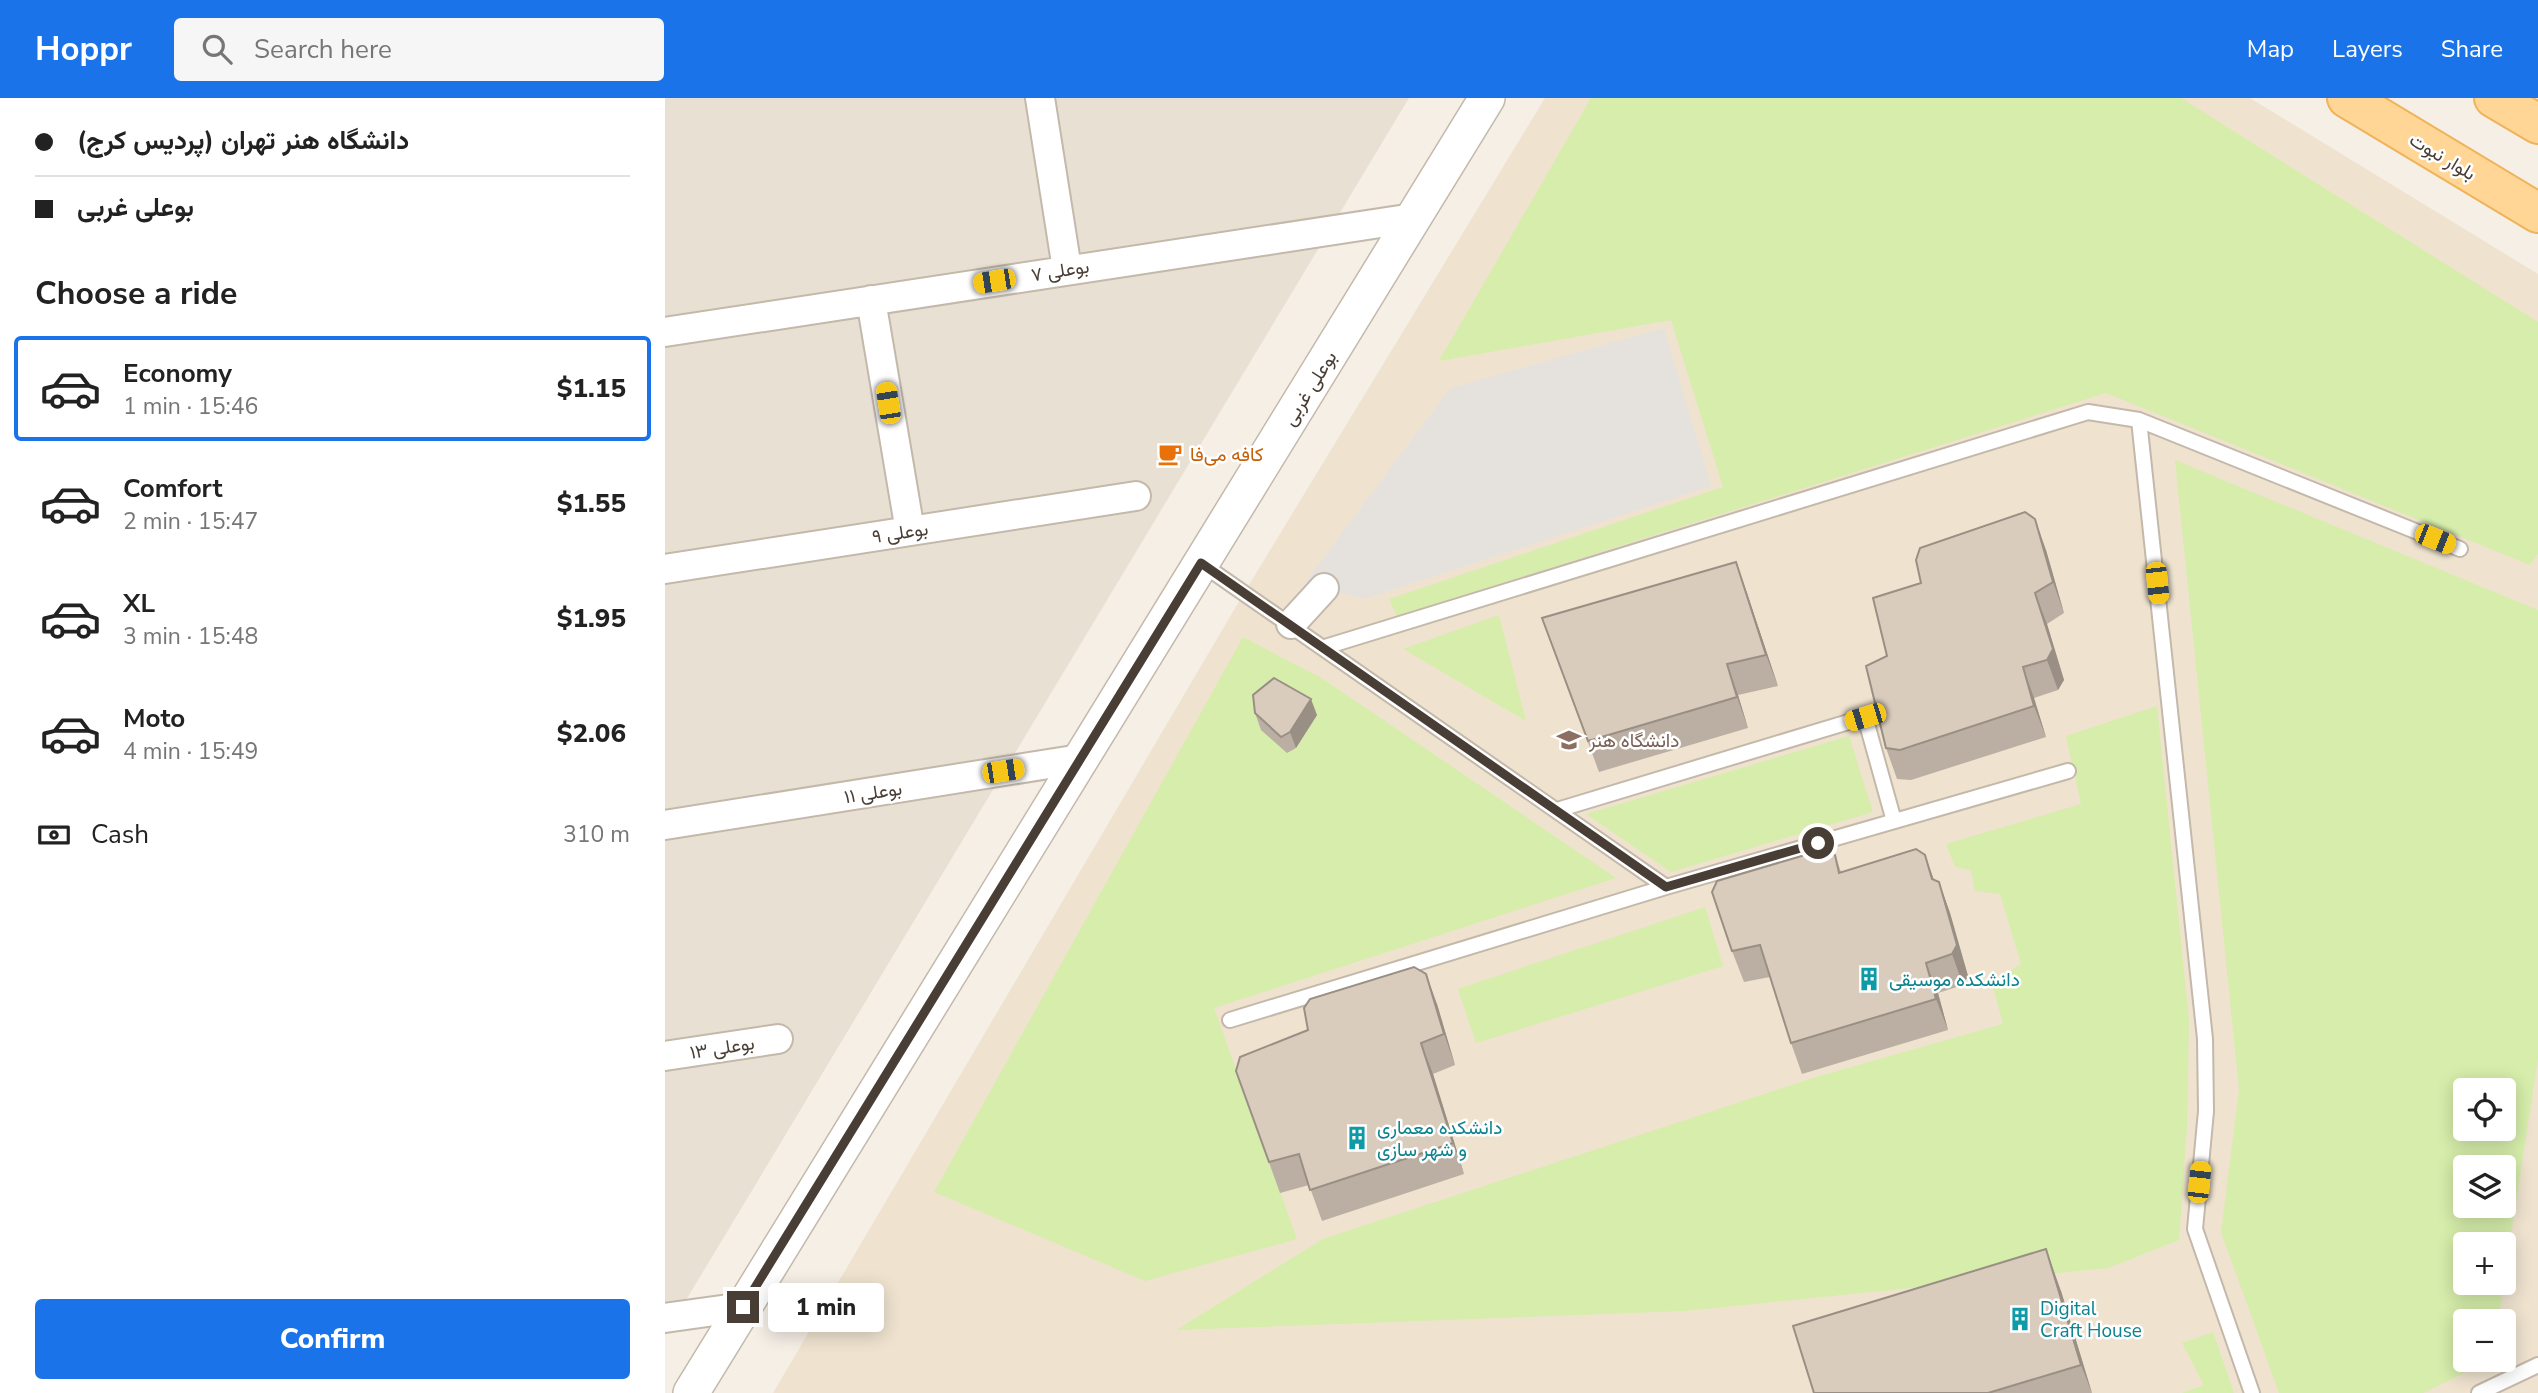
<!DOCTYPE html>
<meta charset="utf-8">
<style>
:root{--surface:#fff;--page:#f6f6f6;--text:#222;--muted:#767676;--line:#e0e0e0;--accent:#1a73e8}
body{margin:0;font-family:"Nunito Sans",Vazirmatn,sans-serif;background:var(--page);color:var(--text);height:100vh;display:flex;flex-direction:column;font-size:26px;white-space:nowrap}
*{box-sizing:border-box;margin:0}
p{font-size:23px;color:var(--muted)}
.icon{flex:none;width:38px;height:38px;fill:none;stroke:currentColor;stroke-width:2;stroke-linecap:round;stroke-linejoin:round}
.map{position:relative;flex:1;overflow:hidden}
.details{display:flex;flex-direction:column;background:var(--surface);width:665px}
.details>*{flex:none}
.guide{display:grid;align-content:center;height:154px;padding:0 35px;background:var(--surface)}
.fabs{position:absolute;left:1788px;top:980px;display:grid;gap:14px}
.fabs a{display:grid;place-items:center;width:63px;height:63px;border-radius:7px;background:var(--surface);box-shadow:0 4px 18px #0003;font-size:35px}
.end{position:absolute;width:32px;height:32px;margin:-16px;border:9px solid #483e35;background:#fff;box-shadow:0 0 0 4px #fff}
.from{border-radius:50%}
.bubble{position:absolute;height:49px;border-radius:7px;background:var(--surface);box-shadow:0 4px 18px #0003;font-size:23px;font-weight:800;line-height:49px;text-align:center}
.car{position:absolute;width:21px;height:42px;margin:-21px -10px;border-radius:9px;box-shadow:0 0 5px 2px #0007;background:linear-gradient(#f5c518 24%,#345 0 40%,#f5c518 0 76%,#345 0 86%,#f5c518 0)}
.guide b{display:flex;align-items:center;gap:24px;height:66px;font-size:26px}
.guide b+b{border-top:2px solid var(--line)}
.guide i{width:18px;height:18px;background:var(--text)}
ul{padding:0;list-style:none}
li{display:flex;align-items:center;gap:21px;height:105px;margin:0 14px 10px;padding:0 21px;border:4px solid transparent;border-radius:7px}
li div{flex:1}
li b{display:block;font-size:26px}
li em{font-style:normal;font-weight:800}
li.active{border-color:var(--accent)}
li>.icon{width:63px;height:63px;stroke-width:1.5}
h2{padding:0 35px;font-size:32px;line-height:84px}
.pay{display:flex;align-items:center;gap:18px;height:77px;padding:0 35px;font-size:26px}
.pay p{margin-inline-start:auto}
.button{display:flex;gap:14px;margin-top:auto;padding:14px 35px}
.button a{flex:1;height:80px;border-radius:7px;background:var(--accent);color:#fff;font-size:28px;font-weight:800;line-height:80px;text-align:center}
header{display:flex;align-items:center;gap:42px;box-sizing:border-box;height:98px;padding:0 35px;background:var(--accent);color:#fff}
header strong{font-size:33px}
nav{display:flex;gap:38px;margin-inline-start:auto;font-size:24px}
.search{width:490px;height:63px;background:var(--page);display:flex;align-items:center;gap:18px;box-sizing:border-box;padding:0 24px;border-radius:7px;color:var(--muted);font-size:26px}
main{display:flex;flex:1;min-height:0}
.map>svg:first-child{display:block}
.residential{fill:#e9e0d4}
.education{fill:#efe3cf;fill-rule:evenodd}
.green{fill:#d6edab;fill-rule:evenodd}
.parking{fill:#e5e2de}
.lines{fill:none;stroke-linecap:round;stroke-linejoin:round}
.service-casing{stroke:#c4b8ab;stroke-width:18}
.minor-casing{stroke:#c4b8ab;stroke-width:32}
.tertiary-casing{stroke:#c4b8ab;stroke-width:38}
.primary-casing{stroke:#efb35a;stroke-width:42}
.service{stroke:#fff;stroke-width:14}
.minor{stroke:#fff;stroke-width:28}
.tertiary{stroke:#fff;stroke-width:35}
.primary{stroke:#ffd695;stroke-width:38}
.wall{fill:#bbafa3}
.shaded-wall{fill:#998f84}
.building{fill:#daccbd;stroke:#998f84;stroke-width:2}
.route{stroke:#483e35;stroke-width:9}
.labels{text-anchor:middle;stroke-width:5;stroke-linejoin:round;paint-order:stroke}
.street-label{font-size:19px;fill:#483e35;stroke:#fff}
.food-label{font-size:19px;fill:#c56008;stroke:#fff;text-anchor:start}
.education-label{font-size:19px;fill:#785e54;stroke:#fff;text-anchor:start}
.culture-label{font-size:19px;fill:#0d838f;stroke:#fff;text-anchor:start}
</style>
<header>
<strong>Hoppr</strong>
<div class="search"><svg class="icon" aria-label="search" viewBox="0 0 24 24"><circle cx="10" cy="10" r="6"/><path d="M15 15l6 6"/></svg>Search here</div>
<nav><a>Map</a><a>Layers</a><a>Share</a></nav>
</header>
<main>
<section class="details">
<div class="guide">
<b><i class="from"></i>دانشگاه هنر تهران (پردیس کرج)</b>
<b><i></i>بوعلی غربی</b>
</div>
<h2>Choose a ride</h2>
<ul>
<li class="active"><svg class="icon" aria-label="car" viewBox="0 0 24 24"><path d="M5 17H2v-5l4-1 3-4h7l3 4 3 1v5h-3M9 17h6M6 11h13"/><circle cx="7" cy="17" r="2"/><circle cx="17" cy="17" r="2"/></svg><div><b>Economy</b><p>1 min · 15:46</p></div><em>$1.15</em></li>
<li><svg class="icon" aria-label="car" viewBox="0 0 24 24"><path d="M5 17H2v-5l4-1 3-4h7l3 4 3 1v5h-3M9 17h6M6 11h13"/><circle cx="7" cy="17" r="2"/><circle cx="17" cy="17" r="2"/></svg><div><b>Comfort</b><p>2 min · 15:47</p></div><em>$1.55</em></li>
<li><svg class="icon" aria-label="car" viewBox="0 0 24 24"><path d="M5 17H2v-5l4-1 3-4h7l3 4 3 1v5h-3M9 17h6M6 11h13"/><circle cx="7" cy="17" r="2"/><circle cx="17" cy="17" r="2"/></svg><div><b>XL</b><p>3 min · 15:48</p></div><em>$1.95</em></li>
<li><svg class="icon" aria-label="car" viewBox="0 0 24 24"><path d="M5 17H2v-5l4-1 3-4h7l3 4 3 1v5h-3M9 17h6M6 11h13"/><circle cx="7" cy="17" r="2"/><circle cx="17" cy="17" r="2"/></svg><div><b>Moto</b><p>4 min · 15:49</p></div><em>$2.06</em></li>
</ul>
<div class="pay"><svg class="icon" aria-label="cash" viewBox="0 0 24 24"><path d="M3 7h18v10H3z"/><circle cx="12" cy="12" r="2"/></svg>Cash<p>310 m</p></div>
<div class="button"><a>Confirm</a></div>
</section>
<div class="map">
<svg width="1873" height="1295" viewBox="0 0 1873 1295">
<rect width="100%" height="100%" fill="#f5efe6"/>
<!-- residential -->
<path class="residential" d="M 0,0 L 744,0 L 0,1237 Z"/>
<!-- education -->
<path class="education" d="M 880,0 L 1585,0 L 1873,176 L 1873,1295 L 108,1295 L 579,495 ZM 1801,992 L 1839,992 L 1839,1031 L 1801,1031 ZM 1801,1069 L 1839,1069 L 1839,1108 L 1801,1108 ZM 1801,1146 L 1839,1146 L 1839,1185 L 1801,1185 ZM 1801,1223 L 1839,1223 L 1839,1262 L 1801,1262 Z"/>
<!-- green -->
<path class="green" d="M 926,0 L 1516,0 L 1873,224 L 1873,456 L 1865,467 L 1441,295 L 732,518 L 724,501 L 1058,389 L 1006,222 L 774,263 Z
M 1510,362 L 1873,512 L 1873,960 L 1839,1183 L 1839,1146 L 1801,1146 L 1801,1185 L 1839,1185 L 1833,1223 L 1801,1223 L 1801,1262 L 1826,1262 L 1758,1295 L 1614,1295 L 1556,1134 L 1574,991 ZM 1801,992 L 1839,992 L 1839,1031 L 1801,1031 ZM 1801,1069 L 1839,1069 L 1839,1108 L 1801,1108 Z
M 834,517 L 861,623 L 738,551 Z
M 578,539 L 658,581 L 951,780 L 549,910 L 632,1141 L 480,1183 L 269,1094 Z
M 1492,608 L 1524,922 L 1522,1028 L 1514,1142 L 1443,1170 L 1020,1213 L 511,1232 L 658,1141 L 1151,979 L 1338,926 L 1327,885 L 1356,866 L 1335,796 L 1310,793 L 1306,772 L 1290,769 L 1281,746 L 1416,706 L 1401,638 Z
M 1184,638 L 1208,714 L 1006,774 L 921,716 Z
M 1040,809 L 1058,868 L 811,945 L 793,891 Z
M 1548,1234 L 1569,1295 L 1517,1295 L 1539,1287 L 1517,1245 Z"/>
<!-- parking -->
<path class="parking" d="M 999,230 L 1046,388 L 699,501 L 640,485 L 785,290 Z"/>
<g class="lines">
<!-- service casing -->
<g class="service-casing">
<path id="service" d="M 1474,322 L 1540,941 L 1541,1013 L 1530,1131 L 1587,1295
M 537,466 L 1001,789
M 660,549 L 1423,314 L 1474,322 L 1795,451
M 892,712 L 1200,619 L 1229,723
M 565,922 L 1001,789 L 1403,673
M 1814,1295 L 1873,1267"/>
</g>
<!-- minor casing -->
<g class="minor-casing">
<path id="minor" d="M 375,0 L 402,171
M 206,202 L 245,433
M 0,234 L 748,120
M 0,471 L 471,398
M 626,526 L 659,490
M 0,727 L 415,661
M 0,958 L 113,941
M 0,1220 L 78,1209"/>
</g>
<!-- tertiary casing -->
<g class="tertiary-casing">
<path id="tertiary" d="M 26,1295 L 822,0"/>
</g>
<!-- primary casing -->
<g class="primary-casing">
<path id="primary" d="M 1682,0 L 1873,115
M 1829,0 L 1873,26"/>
</g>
<!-- service -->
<use href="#service" class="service"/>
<!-- minor -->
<use href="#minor" class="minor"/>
<!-- tertiary -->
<use href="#tertiary" class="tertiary"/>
<!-- primary -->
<use href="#primary" class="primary"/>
</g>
<!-- wall -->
<path class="wall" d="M 1381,452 L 1399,515 L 1382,526 L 1399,582 L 1393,592 L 1369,600 L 1381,639 L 1246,682 L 1232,681 L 1221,650 L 1222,558 L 1256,485 Z
M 1071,464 L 1113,588 L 1073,597 L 1083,630 L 934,674 L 877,520 Z
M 590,615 L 652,617 L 631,650 L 622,655 L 596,632 Z
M 1170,757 L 1176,774 L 1260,757 L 1269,782 L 1274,784 L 1285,815 L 1303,878 L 1298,887 L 1273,895 L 1283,932 L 1137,976 L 1126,945 L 1105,879 L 1079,884 L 1067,853 Z
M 772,906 L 790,967 L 768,976 L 799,1076 L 657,1123 L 644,1087 L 615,1095 L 571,973 Z
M 1396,1193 L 1427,1295 L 1149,1295 Z"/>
<!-- shaded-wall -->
<path class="shaded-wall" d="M 1370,421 L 1381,452 L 1399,515 L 1388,484 Z
M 1071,464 L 1082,495 L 1113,588 L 1101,557 Z
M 1370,495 L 1382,526 L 1399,582 L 1393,592 L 1382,562 Z
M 1062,566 L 1073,597 L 1083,630 L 1072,599 Z
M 1358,569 L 1369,600 L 1381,639 L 1369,608 Z
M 646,601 L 652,617 L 631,650 L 625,634 Z
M 1260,757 L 1271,788 L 1267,781 Z
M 1274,784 L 1285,815 L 1303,878 L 1298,887 L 1287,856 Z
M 1261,865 L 1273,895 L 1283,932 L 1271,901 Z
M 761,876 L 772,906 L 790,967 L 779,936 Z
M 756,945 L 768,976 L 799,1076 L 788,1045 Z
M 1381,1151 L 1396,1193 L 1427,1295 L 1416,1267 Z"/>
<!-- building -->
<path class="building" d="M 1360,414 L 1370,421 L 1388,484 L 1370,495 L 1388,551 L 1382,562 L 1358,569 L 1369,608 L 1235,652 L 1221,650 L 1201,568 L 1222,558 L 1208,500 L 1256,485 L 1251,462 L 1255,450 Z
M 1071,464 L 1101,557 L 1062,566 L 1072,599 L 923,643 L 877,520 Z
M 609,580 L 646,601 L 625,634 L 616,639 L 590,615 L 588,597 Z
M 1251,751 L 1260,757 L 1267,781 L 1274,784 L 1292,847 L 1287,856 L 1261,865 L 1271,901 L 1126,945 L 1095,847 L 1067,853 L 1047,794 L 1052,783 L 1157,752 L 1170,757 L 1174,775 Z
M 749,869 L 761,876 L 779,936 L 756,945 L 788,1045 L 645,1092 L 634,1056 L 604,1064 L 571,973 L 575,959 L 643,932 L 639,910 L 645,901 Z
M 1381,1151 L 1416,1267 L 1323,1295 L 1149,1295 L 1128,1228 Z"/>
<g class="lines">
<!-- route -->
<path class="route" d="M 78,1209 L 536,465 L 1001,789 L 1153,745"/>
</g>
<!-- icons -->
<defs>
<g id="cafe-bare" transform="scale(1.89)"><path d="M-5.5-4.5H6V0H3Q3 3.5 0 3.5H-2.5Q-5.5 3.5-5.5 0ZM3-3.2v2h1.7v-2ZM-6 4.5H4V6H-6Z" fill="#e8710a" stroke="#fff" stroke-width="2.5" paint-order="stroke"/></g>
<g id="university-bare" transform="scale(1.89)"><path d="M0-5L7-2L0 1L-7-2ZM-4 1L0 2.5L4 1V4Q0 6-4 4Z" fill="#8d6e63" stroke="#fff" stroke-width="2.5" paint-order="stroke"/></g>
<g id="building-bare" transform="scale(1.89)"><path d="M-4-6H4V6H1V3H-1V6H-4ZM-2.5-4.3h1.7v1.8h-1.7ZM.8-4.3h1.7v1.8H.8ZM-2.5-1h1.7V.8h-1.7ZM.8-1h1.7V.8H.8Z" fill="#0f9aa8" stroke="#fff" stroke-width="2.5" paint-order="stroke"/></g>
</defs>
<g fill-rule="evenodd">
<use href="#cafe-bare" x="505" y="356"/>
<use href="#university-bare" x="904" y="642"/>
<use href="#building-bare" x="1204" y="881"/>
<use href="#building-bare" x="692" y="1040"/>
<use href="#building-bare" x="1355" y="1221"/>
</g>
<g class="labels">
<!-- street labels -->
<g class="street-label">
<text transform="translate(1778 58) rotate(31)" y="7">بلوار نبوت</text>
<text transform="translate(395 172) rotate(-9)" y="7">بوعلی ۷</text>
<text transform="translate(644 290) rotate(-58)" y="7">بوعلی غربی</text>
<text transform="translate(235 434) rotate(-9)" y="7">بوعلی ۹</text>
<text transform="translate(208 694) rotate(-9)" y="7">بوعلی ۱۱</text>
<text transform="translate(57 949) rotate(-9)" y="7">بوعلی ۱۳</text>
</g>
<!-- food labels -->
<g class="food-label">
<text x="525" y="363">کافه می‌فا</text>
</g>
<!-- education labels -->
<g class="education-label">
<text x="924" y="649">دانشگاه هنر</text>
</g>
<!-- culture labels -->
<g class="culture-label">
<text x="1224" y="888">دانشکده موسیقی</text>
<text x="712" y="1036">دانشکده معماری<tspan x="712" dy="22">و شهر سازی</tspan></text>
<text x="1375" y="1217">Digital<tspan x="1375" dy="22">Craft House</tspan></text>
</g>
</g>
</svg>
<div class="fabs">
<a><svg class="icon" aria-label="locate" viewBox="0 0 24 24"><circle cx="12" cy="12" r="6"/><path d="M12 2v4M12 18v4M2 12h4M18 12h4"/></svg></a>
<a><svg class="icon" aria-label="layers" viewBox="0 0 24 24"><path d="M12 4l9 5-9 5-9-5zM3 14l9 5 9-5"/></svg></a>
<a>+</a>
<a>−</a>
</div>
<i class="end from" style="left:1153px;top:745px"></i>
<i class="end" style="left:78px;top:1209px"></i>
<div class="bubble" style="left:103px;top:1185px;width:116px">1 min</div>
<i class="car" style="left:329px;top:183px;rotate:261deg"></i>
<i class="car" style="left:223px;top:305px;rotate:351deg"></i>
<i class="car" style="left:1770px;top:441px;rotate:112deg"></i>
<i class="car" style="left:1492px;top:485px;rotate:174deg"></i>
<i class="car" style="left:1200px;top:619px;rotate:253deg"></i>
<i class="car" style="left:338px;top:673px;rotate:81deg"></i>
<i class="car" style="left:1534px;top:1084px;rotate:6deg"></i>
</div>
</main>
